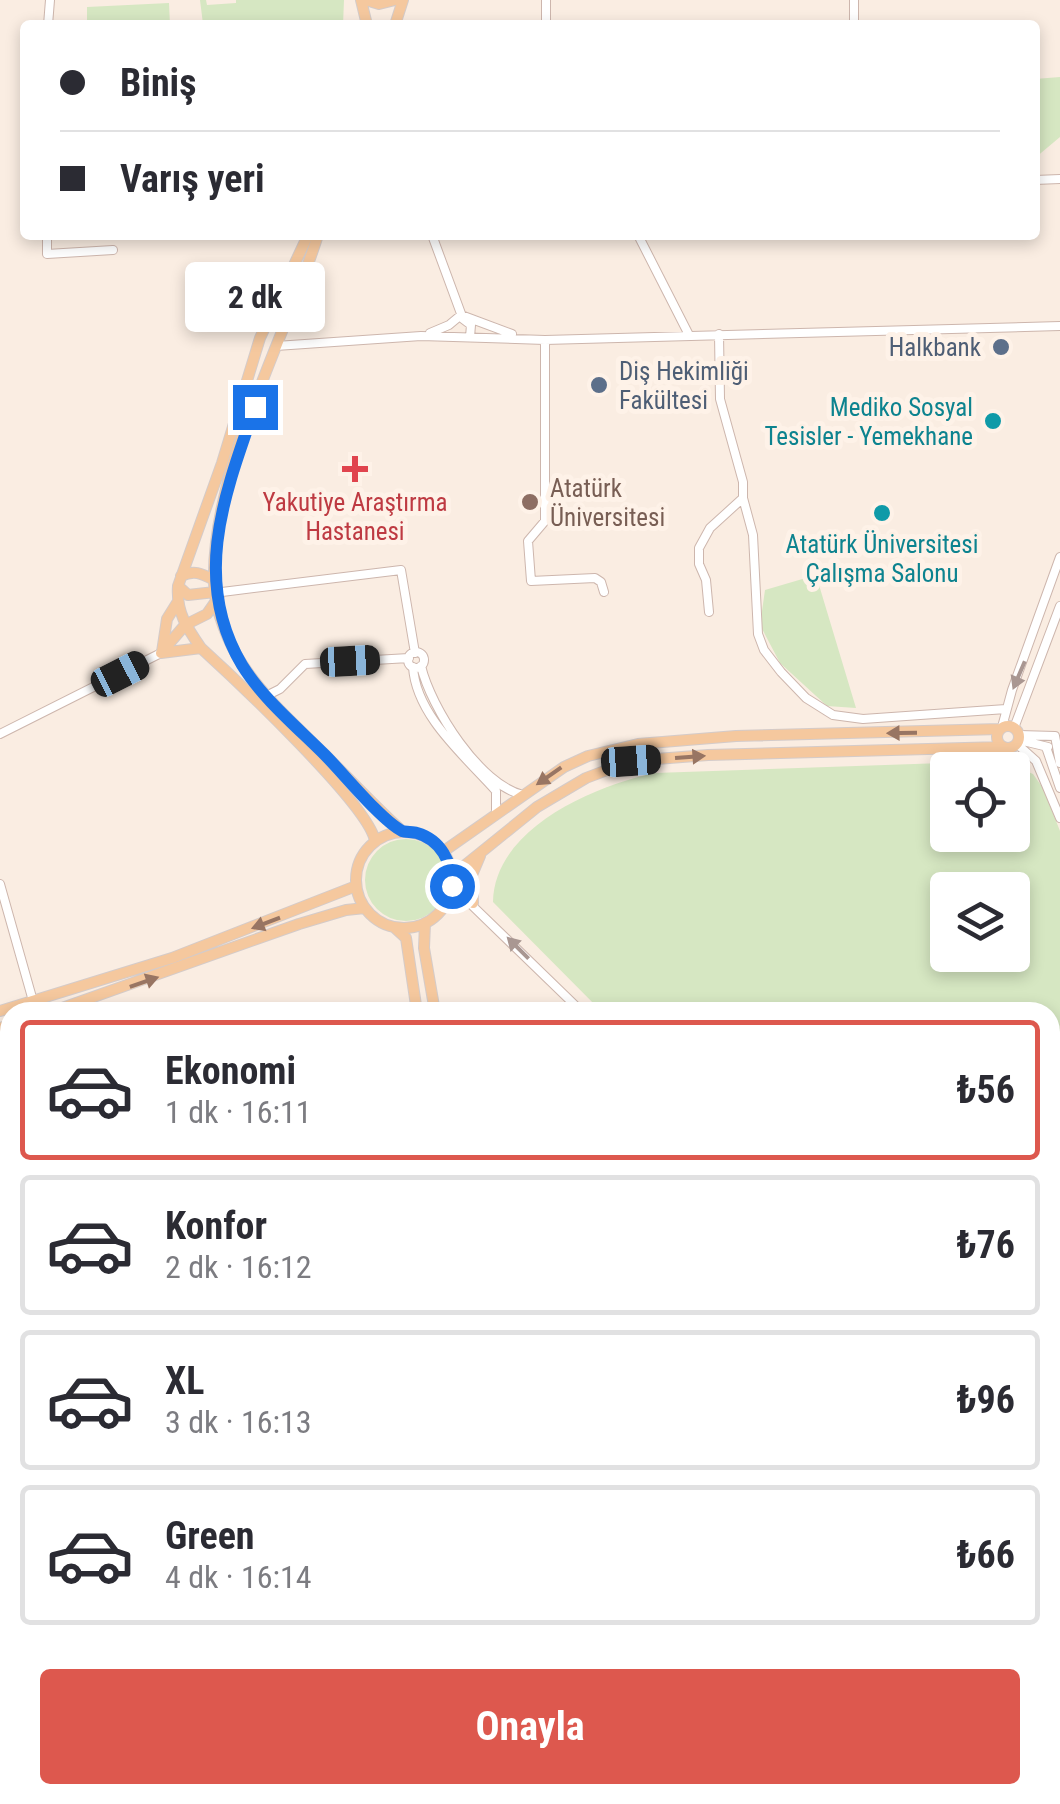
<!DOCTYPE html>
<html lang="tr">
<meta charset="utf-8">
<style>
:root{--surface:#fff;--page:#f7f7f7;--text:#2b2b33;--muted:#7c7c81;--line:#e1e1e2;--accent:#dd584e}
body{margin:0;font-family:"Roboto Condensed",sans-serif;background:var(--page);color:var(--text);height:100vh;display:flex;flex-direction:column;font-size:38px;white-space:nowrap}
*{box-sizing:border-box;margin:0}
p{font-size:32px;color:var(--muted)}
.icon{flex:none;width:55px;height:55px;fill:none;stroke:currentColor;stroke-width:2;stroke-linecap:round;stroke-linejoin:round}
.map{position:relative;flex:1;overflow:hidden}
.panel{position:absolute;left:0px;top:1002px;width:1060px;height:802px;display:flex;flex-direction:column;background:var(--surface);border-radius:30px 30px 0 0;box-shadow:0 5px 15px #0003}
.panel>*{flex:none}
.banner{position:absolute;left:20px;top:20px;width:1020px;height:220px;border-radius:10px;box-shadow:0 5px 15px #0003;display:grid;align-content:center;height:220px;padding:0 40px;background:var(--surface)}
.controls{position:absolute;left:930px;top:752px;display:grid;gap:20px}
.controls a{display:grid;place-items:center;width:100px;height:100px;border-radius:10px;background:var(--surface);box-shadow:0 5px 15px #0003;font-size:50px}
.end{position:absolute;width:45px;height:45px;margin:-22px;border:12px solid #1a73e8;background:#fff;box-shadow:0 0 0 5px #fff}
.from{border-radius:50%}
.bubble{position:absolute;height:70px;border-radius:10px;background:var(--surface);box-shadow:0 5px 15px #0003;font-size:32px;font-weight:700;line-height:70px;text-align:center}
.car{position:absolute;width:30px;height:60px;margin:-30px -15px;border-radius:12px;box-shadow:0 0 8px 2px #0007;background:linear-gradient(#222 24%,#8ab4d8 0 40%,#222 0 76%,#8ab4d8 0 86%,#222 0)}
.banner b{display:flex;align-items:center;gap:35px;height:95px;font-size:38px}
.banner b+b{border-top:2px solid var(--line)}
.banner i{width:25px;height:25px;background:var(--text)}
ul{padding:18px 0 0;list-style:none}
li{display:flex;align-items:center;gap:30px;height:140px;margin:0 20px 15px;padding:0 20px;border:5px solid var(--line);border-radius:10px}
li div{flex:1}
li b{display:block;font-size:38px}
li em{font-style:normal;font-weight:700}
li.on{border-color:var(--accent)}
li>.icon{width:90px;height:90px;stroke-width:1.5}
.button{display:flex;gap:20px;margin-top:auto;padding:20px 40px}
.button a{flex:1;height:115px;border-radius:10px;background:var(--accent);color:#fff;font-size:40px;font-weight:700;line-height:115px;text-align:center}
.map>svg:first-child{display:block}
.green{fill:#d6e7c2;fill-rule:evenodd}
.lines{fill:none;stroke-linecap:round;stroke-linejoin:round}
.highway-tunnel{stroke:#d8c6bc;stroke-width:11;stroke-dasharray:11 5.5;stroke-linecap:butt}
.minor-casing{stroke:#cdb6ad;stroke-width:10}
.major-casing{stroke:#d4cbc9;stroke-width:12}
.highway-casing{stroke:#d4cbc9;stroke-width:14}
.minor{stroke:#fff;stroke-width:8}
.major{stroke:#f5c89e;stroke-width:10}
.highway{stroke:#f1a69d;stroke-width:11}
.oneway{fill:#a99792}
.oneway2{fill:#987563}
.route{stroke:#1a73e8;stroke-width:12}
.service-dot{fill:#5c6f8a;stroke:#fef2e8;stroke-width:4}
.culture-dot{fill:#0f9aa8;stroke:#fef2e8;stroke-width:4}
.health-dot{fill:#e0444e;stroke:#fef2e8;stroke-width:4}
.education-dot{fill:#8d6e63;stroke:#fef2e8;stroke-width:4}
.labels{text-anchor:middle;stroke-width:10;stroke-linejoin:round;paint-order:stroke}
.service-label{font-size:25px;fill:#4e5e75;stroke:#fef2e8;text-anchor:end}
.culture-label{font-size:25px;fill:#0d838f;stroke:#fef2e8;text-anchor:end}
.education-label{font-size:25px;fill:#785e54;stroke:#fef2e8;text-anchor:start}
.health-label{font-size:25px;fill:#be3a42;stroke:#fef2e8}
</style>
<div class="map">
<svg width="1060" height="1804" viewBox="0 0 1060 1804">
<rect width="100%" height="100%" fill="#faede2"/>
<!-- green -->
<path class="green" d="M 200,0 L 206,0 L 207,5 L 236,3 L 236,0 L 344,0 L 343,25 L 199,25 L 203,24 Z
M 169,3 L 170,25 L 87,24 L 87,7 Z
M 1060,77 L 1060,137 L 1035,158 L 1035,79 Z
M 816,575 L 856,708 L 827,706 L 780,663 L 760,625 L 765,590 Z
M 1001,761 L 1033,774 L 1043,788 L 1060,831 L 1060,1059 L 1050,1061 L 1050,1012 L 602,1012 L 493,902 C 494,829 593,786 655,773 ZM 948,770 L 1012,770 L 1012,835 L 948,835 ZM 948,890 L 1012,890 L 1012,955 L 948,955 Z
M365 880a41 41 0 1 1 82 0a41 41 0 1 1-82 0Z"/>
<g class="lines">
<!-- highway-tunnel -->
<path class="highway-tunnel" d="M 250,1804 L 260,1795"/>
<!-- minor casing -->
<g class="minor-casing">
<path id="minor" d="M 48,25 L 50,0
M 546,25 L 546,0
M 854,25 L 854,0
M 1035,180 L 1060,179
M 47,235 L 47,254 L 113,250
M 432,235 L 463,319 L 471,325 L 470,337
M 638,235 L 689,335
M 430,333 L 449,325 L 461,315 L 512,334
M 545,340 L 545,521 L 528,541 L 531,581 L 595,578 L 601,582 L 604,592
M 276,346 L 421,336 L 545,340 L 1060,326
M 743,498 L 753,535 L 758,634 L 764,650 L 781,672 L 806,698 L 833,715 L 863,719 L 1006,709
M 216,601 L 222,592 L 401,570 L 415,653
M 709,612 L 706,580 L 699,564 L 699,548 L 710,528 L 743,498 L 743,482 L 720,399 L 719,334
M408 660a8 8 0 1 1 16 0a8 8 0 1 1-16 0Z
M 421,666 C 431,708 480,785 523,795
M 413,667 C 416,716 466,757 496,791 L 496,814
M 266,696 L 280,689 L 305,664 L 409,658
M 1002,727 L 1012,690 L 1060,557
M 1014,728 L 1060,606
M 0,734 L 161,653
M 1019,735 L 1055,736 L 1060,763
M 1019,740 L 1048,747
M 1017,744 L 1036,761 L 1060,818
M 1046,747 L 1060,788
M 0,884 L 33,1001 L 32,1012
M 452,886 L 582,1012
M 33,1001 L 46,1012
M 1050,1173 L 1060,1179
M 0,1195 L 10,1184
M 0,1215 L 10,1204
M 1050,1325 L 1060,1330
M 1050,1387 L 1060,1358
M 0,1474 L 10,1461
M 0,1488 L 10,1477
M 1050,1499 L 1060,1501
M 1050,1533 L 1060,1535
M 1050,1587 L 1060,1582
M 1050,1647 L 1060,1664
M 1050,1675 L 1060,1670
M 1050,1759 L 1060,1754
M 557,1795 L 573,1804
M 1007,1795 L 1011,1804
M 164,1804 L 171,1795
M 174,1804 L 192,1795
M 385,1804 L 387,1795
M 434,1804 L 444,1795
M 451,1804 L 461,1795
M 666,1804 L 667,1795
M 819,1804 L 835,1795"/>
</g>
<!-- major casing -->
<g class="major-casing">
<path id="major" d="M 361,0 L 367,25
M 366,0 L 379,4 L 395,0
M 395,25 L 403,0
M 308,235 L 260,338 L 222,463 L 178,586 C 176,612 187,628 201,648 C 235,679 369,805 375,841
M 318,235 C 285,340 211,472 214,582 C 214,610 229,645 244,667 C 264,697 291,721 316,746 C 345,774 372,804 402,831
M 181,576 C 194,570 201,573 214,580
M 178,586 L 188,595 L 215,592
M 162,652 L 167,619 L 177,603
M 161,653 L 185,625 L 207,614 L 216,601
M 161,653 L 201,648
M997 737a11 11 0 1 1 22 0a11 11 0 1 1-22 0Z
M356 880a48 48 0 1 1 96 0a48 48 0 1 1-96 0Z
M 444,851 L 564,767 L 588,756 L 638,744 L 736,736 L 1000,729
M 453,875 L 537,807 L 586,778 L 631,761 L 708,755 L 1002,747
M 473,903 L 472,875 L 480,856
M 425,923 L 424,948 L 435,1012
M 394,927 L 406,938 L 417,1012
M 0,1011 L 172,958 L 356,886
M 51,1012 L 299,924 L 346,910 L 365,908
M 0,1028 L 10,1025
M 915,1795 L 918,1804
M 930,1795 L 933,1804"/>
</g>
<!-- highway casing -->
<g class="highway-casing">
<path id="highway" d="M 1050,1078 L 1060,1075
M 1050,1094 L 1060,1091
M 213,1795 L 230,1804
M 276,1795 L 279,1804
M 239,1804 L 247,1795
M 287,1804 L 297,1795"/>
</g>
<!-- minor -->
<use href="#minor" class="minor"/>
<!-- major -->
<use href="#major" class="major"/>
<!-- highway -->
<use href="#highway" class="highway"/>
</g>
<!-- one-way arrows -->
<defs><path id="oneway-solid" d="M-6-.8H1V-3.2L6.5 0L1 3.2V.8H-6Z" transform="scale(2.5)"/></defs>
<g class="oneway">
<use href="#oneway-solid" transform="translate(1019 675) rotate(113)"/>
<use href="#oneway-solid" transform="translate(518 948) rotate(-135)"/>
</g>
<g class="oneway2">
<use href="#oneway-solid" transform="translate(902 733) rotate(179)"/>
<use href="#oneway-solid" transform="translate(690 757) rotate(-4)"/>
<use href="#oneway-solid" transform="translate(549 776) rotate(145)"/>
<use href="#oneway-solid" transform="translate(266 923) rotate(159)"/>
<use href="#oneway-solid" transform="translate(144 982) rotate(-19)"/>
</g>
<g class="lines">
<!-- route -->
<path class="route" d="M 255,407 C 225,493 191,579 242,665 C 263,699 297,727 325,755 C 343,773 381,820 402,831 C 405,832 413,832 417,833 C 441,840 452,862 452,886"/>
</g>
<!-- markers -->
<g class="service-dot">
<circle cx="1001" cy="347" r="10"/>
<circle cx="599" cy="385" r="10"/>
</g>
<g class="culture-dot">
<circle cx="993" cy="421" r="10"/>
<circle cx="882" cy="513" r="10"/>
</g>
<path class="health-dot" d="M350 454h10v10h10v10h-10v10h-10v-10h-10v-10h10z"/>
<circle class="education-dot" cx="530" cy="502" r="10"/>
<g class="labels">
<!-- service labels -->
<g class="service-label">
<text x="981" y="356">Halkbank</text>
<text x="619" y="380" text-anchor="start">Diş Hekimliği<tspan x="619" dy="29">Fakültesi</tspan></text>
</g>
<!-- culture labels -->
<g class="culture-label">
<text x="973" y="416">Mediko Sosyal<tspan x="973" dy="29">Tesisler - Yemekhane</tspan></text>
<text x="882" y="553" text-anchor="middle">Atatürk Üniversitesi<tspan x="882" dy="29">Çalışma Salonu</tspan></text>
</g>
<!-- education labels -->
<g class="education-label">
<text x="550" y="497">Atatürk<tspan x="550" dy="29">Üniversitesi</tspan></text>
</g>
<!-- health labels -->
<g class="health-label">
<text x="355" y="511">Yakutiye Araştırma<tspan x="355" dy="29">Hastanesi</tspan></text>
</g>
</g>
</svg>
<div class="controls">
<a><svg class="icon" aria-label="locate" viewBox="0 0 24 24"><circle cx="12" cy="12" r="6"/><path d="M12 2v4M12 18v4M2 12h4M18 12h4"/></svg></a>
<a><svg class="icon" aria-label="layers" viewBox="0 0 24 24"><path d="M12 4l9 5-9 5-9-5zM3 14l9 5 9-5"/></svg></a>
</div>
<i class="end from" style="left:452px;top:886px"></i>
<i class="end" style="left:255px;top:407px"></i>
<div class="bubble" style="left:185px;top:262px;width:140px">2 dk</div>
<i class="car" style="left:350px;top:661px;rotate:87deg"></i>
<i class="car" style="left:120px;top:674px;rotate:63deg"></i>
<i class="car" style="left:631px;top:761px;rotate:86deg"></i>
<div class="banner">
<b><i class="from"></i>Biniş</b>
<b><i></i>Varış yeri</b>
</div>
<section class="panel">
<ul>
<li class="on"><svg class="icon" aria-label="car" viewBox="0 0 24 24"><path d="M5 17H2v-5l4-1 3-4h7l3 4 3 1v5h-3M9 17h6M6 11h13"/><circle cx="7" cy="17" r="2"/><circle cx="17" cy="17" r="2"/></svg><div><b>Ekonomi</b><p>1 dk · 16:11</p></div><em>₺56</em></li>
<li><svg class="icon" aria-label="car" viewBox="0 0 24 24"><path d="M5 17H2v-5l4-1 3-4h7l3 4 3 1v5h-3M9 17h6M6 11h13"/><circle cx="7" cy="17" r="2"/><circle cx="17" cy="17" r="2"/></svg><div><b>Konfor</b><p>2 dk · 16:12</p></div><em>₺76</em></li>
<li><svg class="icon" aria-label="car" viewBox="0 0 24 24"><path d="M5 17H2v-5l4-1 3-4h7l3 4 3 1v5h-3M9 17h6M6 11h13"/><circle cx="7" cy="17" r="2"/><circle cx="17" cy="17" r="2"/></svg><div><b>XL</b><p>3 dk · 16:13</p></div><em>₺96</em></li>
<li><svg class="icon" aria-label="car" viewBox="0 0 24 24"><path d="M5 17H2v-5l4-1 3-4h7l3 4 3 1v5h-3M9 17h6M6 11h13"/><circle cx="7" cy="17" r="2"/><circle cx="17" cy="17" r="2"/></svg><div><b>Green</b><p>4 dk · 16:14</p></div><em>₺66</em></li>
</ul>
<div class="button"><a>Onayla</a></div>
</section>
</div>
